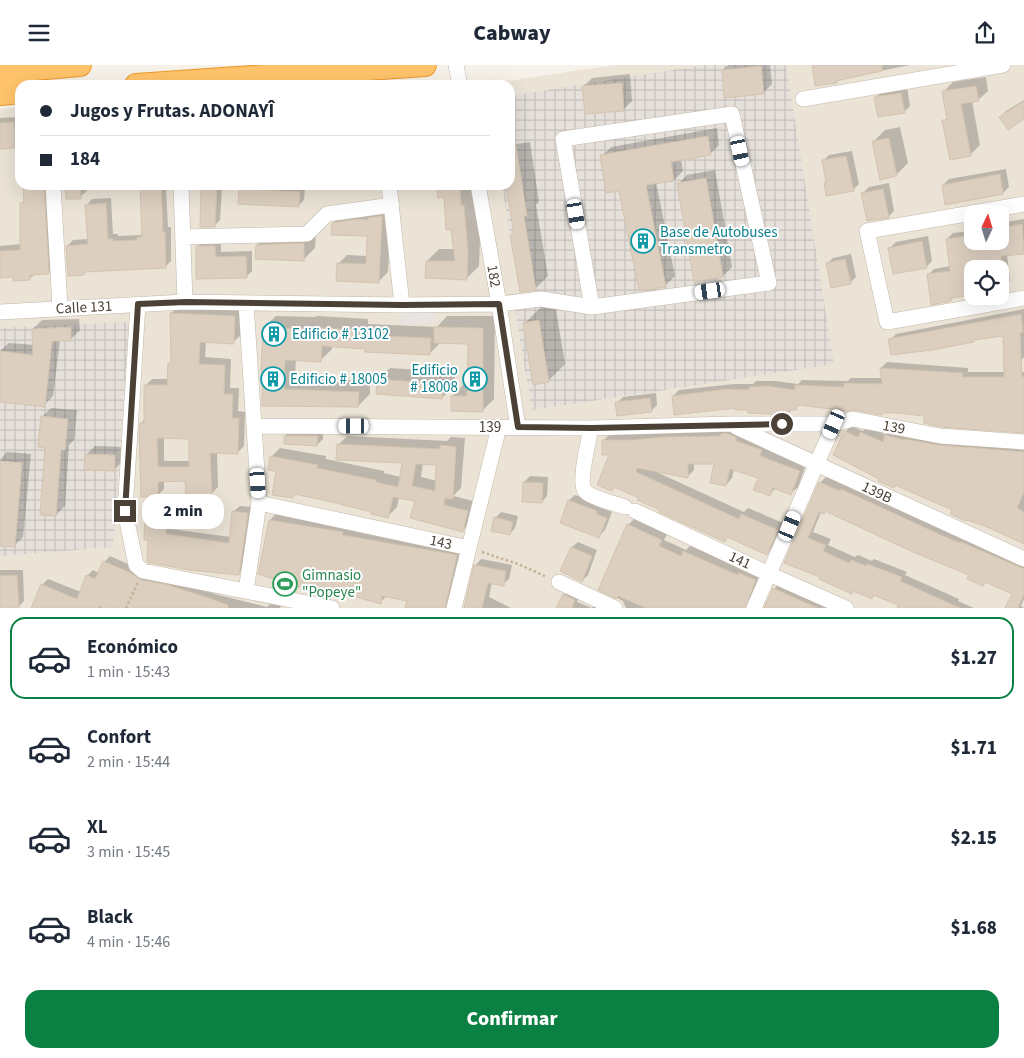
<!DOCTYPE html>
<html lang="es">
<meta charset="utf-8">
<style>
:root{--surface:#fff;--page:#f6f6f7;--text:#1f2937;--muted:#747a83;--line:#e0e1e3;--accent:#0b8043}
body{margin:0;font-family:"Source Sans 3",sans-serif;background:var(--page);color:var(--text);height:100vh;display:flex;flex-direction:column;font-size:19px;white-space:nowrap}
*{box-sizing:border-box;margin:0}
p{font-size:16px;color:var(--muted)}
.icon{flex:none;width:28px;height:28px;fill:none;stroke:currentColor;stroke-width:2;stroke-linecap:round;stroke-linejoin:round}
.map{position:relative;height:543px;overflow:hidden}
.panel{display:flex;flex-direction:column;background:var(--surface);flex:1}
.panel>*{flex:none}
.banner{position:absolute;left:15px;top:15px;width:500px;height:110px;border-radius:15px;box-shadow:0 5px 20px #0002;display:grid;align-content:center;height:110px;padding:0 25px;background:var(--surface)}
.needle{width:32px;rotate:4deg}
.buttons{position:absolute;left:964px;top:140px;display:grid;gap:10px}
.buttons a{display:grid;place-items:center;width:45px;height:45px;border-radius:10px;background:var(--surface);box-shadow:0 5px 20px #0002;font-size:25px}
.end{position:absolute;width:22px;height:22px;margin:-11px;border:6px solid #4b4136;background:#fff;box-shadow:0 0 0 2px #fff}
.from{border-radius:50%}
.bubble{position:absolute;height:35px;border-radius:15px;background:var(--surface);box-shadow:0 5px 20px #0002;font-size:16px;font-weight:800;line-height:35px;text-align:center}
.car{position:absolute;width:15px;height:30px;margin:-15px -8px;border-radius:6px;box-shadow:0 0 4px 1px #0007;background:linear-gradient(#fff 24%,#345 0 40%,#fff 0 76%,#345 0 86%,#fff 0)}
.banner b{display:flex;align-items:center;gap:18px;height:48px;font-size:19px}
.banner b+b{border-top:1px solid var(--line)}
.banner i{width:12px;height:12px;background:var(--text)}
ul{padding:9px 0 0;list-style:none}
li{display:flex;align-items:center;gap:15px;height:82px;margin:0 10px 8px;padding:0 15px;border:2px solid transparent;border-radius:15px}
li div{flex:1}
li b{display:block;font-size:19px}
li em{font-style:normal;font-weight:800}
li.active{border-color:var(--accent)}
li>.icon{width:45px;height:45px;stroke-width:1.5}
.primary-button{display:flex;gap:10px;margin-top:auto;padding:10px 25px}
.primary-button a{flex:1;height:58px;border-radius:15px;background:var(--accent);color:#fff;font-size:20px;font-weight:800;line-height:58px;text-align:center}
header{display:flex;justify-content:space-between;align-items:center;height:65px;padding:0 25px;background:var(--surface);font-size:22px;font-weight:800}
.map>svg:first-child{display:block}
.residential{fill:#eae3d6;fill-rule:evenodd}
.industrial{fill:url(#industrial-grid)}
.parking{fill:#e7e4e1}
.shadow{fill:#0003;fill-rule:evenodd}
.building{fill:#dccfc0;stroke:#d4c4af;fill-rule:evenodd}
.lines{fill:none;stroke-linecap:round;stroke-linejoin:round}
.minor-casing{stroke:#c3b8aa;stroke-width:16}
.highway-casing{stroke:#ed992b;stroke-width:24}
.path{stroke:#c6b39a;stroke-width:2.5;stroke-dasharray:2.5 2.5;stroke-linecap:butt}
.minor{stroke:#fff;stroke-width:15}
.highway{stroke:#ffc46b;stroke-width:22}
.route{stroke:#4b4136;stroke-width:6}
.labels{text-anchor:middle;stroke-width:4;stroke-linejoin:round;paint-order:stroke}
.culture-label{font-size:15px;fill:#0d838f;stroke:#fff;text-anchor:start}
.street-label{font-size:15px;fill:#4b4136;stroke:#fff}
.leisure-label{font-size:15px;fill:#27864d;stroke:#fff;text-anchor:start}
</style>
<header><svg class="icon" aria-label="menu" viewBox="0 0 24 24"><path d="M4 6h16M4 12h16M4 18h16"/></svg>Cabway<svg class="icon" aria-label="share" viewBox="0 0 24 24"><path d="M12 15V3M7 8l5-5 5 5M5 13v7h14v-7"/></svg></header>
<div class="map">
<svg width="1024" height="543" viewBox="0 0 1024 543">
<defs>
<pattern id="industrial-grid" width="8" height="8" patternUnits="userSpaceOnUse" patternTransform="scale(1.25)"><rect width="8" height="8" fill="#e5e0da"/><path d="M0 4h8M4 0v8" fill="none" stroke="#c6c1bc"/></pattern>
</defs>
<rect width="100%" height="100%" fill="#f6f1e9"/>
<!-- residential -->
<path class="residential" d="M 615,0 L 1024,0 L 1024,543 L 0,543 L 0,44 L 20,42 L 20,120 L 510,120 L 510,20 L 482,20 ZM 972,149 L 1000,149 L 1000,176 L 972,176 ZM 972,204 L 1000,204 L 1000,231 L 972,231 Z"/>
<!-- industrial -->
<path class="industrial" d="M 704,0 L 786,0 L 834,299 L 532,345 L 513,233 L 536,229 L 526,167 L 510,169 L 502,120 L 510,120 L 510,31 Z
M 129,257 L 113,482 L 0,491 L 0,263 Z"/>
<!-- parking -->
<path class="parking" d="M 401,241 L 434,241 L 434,258 L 401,259 Z"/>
<!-- shadow -->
<path class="shadow" d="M 728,0 L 770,0 L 772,19 L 763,28 L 723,5 Z
M 813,0 L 910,0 L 840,14 L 836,17 Z
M 630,9 L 632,36 L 623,45 L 583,22 L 592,13 Z
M 986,12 L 988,26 L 978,35 L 972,36 L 980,80 L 970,90 L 944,56 L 948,52 L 944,26 L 953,17 Z
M 907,22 L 910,41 L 904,47 L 876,32 L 882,27 Z
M 1024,35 L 1024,53 L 1001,52 L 1006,46 Z
M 20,52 L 20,81 L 0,82 L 0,53 Z
M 900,62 L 908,98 L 896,110 L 873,77 L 885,65 Z
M 717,63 L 719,80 L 710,89 L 681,94 L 683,106 L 674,115 L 656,117 L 675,211 L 666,220 L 620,124 L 602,91 L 611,82 Z
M 530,77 L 539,137 L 536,140 L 548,211 L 535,224 L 512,170 L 515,167 L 508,120 L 510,120 L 510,85 L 516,79 Z
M 852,86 L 859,119 L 853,125 L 825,118 L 827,116 L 824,95 L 829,90 Z
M 1006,104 L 1009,122 L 1003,128 L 943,120 L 949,114 Z
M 715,105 L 732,202 L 723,211 L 678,119 L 687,110 Z
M 889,118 L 894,146 L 888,152 L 863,128 L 869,122 Z
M 25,120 L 51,120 L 55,201 L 48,208 L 35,209 L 30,213 L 14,211 L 0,212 L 0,181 L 21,179 L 21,139 L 26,134 Z
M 66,120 L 86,120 L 87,126 L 80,132 Z
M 141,120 L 173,120 L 166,122 L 168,162 L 171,162 L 171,196 L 165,202 L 87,205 L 84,209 L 67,181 L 73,175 L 89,174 L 87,140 L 92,134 L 111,133 L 113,169 L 118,169 L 118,171 L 141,170 L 143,168 Z
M 202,120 L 233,120 L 230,124 L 222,123 L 220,155 L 214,161 Z
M 245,120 L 305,122 L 304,135 L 298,141 L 240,124 Z
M 439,120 L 473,120 L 480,173 L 479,201 L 467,213 L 427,196 L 439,184 L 455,184 L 445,131 Z
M 391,142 L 388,207 L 379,216 L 338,199 L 347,190 L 367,191 L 368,170 L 333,158 L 342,149 Z
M 1024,154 L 1024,187 L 1007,189 L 1010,216 L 1004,222 L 1000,223 L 1000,204 L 972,204 L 972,228 L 955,231 L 951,235 L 928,210 L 934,204 L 950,201 L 947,174 L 953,168 L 970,166 L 972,164 L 972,176 L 1000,176 L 1000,158 Z
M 316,167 L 315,183 L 303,195 L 257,180 L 269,168 Z
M 928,171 L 932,196 L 926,202 L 890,183 L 896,177 Z
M 221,175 L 221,187 L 252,186 L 252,206 L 246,212 L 197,182 L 203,176 Z
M 851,189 L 856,212 L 850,218 L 827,199 L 833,193 Z
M 555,239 L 565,299 L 548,316 L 525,258 L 541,242 Z
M 178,242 L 241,245 L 240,271 L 233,277 L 206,276 L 205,292 L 231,294 L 230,323 L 239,323 L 238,346 L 245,347 L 244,381 L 237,388 L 217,387 L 218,422 L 211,429 L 187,414 L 164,415 L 164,424 L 157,431 L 141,358 L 145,354 L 145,321 L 152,314 L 169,314 L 169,299 L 172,296 L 171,248 ZM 164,372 L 190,373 L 190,396 L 164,396 Z
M 1024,244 L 1024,292 L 1021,296 L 1004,270 L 975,274 L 974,275 L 890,275 L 896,269 Z
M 276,251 L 315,252 L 317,251 L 368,254 L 368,259 L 437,262 L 447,251 L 495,251 L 494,334 L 483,345 L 452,331 L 464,319 L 469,319 L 469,277 L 441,277 L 430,288 L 332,281 L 332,284 L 320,296 L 296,294 L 295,313 L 370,316 L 370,329 L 358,341 L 263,339 L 264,262 Z
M 79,254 L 80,265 L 71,274 L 60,275 L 53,331 L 44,340 L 0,335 L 0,286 L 9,278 L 34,280 L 33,264 L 42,255 Z
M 887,297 L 968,303 L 968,307 L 1024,307 L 1024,366 L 926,349 L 884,347 L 882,349 L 855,344 L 801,339 L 788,348 L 749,344 L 673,331 L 679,325 L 734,319 L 753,319 L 756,316 L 775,316 L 798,319 L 802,315 L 848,316 L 851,313 L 882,313 L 881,303 Z
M 390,303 L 455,307 L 454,321 L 442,333 L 379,314 Z
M 656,328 L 657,340 L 651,346 L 617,338 L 623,332 Z
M 51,343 L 77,345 L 74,375 L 69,380 L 65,441 L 56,450 L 42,352 Z
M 851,361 L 863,366 L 867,361 L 886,370 L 892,364 L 1024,380 L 1024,478 L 896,419 L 894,421 L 880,413 L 845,367 Z
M 291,365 L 323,365 L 323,374 L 317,380 L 285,371 Z
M 726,365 L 767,378 L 765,384 L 806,399 L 798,422 L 791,428 L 776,423 L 769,430 L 759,413 L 734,404 L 732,413 L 726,420 L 716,398 L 694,398 L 694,405 L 687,412 L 652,405 L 744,447 L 748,443 L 783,458 L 773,482 L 767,488 L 728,472 L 724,476 L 661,445 L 640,432 L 615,421 L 612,424 L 611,389 L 604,375 L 610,369 L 641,369 L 669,366 Z
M 347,371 L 447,376 L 451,372 L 465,373 L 461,423 L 453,431 L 477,437 L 472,456 L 463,465 L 416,435 L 399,432 L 397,442 L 388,451 L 373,446 L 296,428 L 293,432 L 271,392 L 280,383 L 326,391 L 326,394 L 384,406 L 384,408 L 401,412 L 403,397 L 338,380 ZM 423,398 L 438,399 L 437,416 L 421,412 Z
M 95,381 L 124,382 L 123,396 L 114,405 L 86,390 Z
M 7,387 L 31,389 L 23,472 L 14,481 L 0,480 L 0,395 Z
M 530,411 L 548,412 L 547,431 L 542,437 L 524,417 Z
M 826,412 L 846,421 L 848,419 L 1024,496 L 1024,534 L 1021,541 L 1024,543 L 1007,543 L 1013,528 L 987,516 L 983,520 L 970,509 L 826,445 L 824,448 L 821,447 L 813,467 L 831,474 L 828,480 L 855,492 L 858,490 L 872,496 L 874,494 L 907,507 L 905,510 L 959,534 L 958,536 L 974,543 L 898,543 L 900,540 L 874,530 L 872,532 L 854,525 L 852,527 L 822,511 L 785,497 L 820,418 Z
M 575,430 L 602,440 L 601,443 L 612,447 L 605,465 L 599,471 L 569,435 Z
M 240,441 L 253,442 L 244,503 L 238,509 L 150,474 L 146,452 L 152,446 L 171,447 L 171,464 L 231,472 L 234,446 Z
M 501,447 L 518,451 L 515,463 L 510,469 L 495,453 Z
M 276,449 L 463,485 L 453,543 L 407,543 L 408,536 L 387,531 L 380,537 L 270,455 Z
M 634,454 L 667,469 L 664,475 L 686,485 L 690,481 L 744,504 L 761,509 L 751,532 L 745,538 L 721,543 L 626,543 L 623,536 L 600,524 L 628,460 Z
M 578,477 L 597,485 L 588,510 L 582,516 L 562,505 L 572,482 Z
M 110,491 L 137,503 L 215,529 L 267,542 L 271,538 L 281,541 L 280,543 L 130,543 L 82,533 L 104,543 L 33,543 L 42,520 L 48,514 L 81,527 L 87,511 L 93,505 L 99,508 L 104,497 Z
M 481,494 L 512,500 L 509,514 L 503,519 L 492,517 L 489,532 L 511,543 L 465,543 L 476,500 Z
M 0,505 L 23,505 L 24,536 L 18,542 L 0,542 Z
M 780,518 L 834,543 L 766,543 L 774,524 Z
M 569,524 L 580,529 L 577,537 L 592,543 L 597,537 L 611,543 L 558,543 L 564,530 Z"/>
<!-- building -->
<path class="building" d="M 812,0 L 882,0 L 882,6 L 836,16 L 837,18 L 815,21 Z
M 761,1 L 764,29 L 724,33 L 722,5 Z
M 622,18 L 624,46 L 585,49 L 582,21 Z
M 976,21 L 979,36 L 961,39 L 971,91 L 950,95 L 942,55 L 947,55 L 942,26 Z
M 901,28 L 905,48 L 878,52 L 874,32 Z
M 1024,36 L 1024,54 L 1008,65 L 999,52 Z
M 14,57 L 15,83 L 0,84 L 0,58 Z
M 708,71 L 711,90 L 671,97 L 674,116 L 646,120 L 666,222 L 639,226 L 619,126 L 606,128 L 600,90 Z
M 889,73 L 897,111 L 880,115 L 872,76 Z
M 510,80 L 516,80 L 527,151 L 524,151 L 536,225 L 520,227 L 510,170 L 514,169 L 506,120 L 510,120 Z
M 846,91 L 854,126 L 826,131 L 824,117 L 826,117 L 822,95 Z
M 1000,109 L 1003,129 L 945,140 L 942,120 Z
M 706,113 L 723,212 L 694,217 L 677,118 Z
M 23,120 L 44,120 L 49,209 L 30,210 L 30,215 L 13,216 L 13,212 L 0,213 L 0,186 L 20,185 L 20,138 L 24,138 Z
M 65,120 L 80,120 L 81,134 L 66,134 Z
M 140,120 L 161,120 L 163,167 L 165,167 L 166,203 L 84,207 L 84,210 L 68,211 L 66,181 L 88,179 L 85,140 L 106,138 L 108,174 L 113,174 L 113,176 L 137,175 L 137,172 L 142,172 Z
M 201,120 L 217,120 L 215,162 L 200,162 Z
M 437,120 L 460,120 L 461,140 L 464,140 L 468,187 L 467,215 L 425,213 L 426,196 L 455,196 L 451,165 L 446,165 L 444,132 L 438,133 Z
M 239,124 L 300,127 L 299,142 L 238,139 Z
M 883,124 L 889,153 L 867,156 L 861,128 Z
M 382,151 L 379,218 L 336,216 L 337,198 L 366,199 L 367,171 L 331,170 L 332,158 L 358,154 L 368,155 L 368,153 Z
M 1022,159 L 1024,189 L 1001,191 L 1002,204 L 972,204 L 972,230 L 951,233 L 951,236 L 931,240 L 927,209 L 950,206 L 946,174 L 972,170 L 972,176 L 1000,176 L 1000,163 Z
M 922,176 L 927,203 L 893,209 L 888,183 Z
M 304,178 L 304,196 L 255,194 L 256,180 Z
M 196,181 L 215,181 L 216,192 L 246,191 L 247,213 L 196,214 Z
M 845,194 L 851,219 L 831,223 L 826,198 Z
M 170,248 L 235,251 L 234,279 L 200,277 L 199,299 L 225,300 L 224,329 L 233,329 L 232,353 L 239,353 L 238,389 L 210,388 L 212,430 L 186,431 L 185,416 L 158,417 L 158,432 L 141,432 L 139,367 L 140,358 L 144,358 L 144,320 L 167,320 L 168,298 L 171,298 ZM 157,373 L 189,374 L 189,402 L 158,402 Z
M 1021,249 L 1023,267 L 1020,268 L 1022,312 L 1024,312 L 1024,368 L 941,362 L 924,358 L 924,351 L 897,348 L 882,348 L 882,350 L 855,345 L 847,346 L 798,340 L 796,345 L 789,345 L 788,350 L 748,348 L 748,345 L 735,345 L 735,343 L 674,350 L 672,331 L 727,324 L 749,325 L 749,322 L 768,321 L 795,325 L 795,320 L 844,322 L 844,318 L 882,319 L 880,303 L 963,308 L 962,312 L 1004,312 L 1003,271 L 974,275 L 974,277 L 932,285 L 891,290 L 888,274 Z
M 539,255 L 549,317 L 533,320 L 523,258 Z
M 71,262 L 71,276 L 52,276 L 45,342 L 0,337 L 0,286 L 33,290 L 32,264 Z
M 263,262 L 304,264 L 304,262 L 357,265 L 357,270 L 431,273 L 430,290 L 365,287 L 365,284 L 322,281 L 321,297 L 285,295 L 284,324 L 359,327 L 358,342 L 262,341 L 262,306 L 261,306 Z
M 434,262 L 483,263 L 483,347 L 451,346 L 451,331 L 467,331 L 468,279 L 434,278 Z
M 377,314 L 444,319 L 442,334 L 376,329 Z
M 650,333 L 652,347 L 617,351 L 615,337 Z
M 41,351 L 68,354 L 65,385 L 61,385 L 56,451 L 40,450 L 45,383 L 38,382 Z
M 844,366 L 858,372 L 860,367 L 883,377 L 885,370 L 904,375 L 905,374 L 938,380 L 1024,387 L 1024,427 L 1017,443 L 1024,447 L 1024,479 L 987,462 L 967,455 L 966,456 L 950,449 L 952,445 L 895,420 L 894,423 L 878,416 L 879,414 L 833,390 Z
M 726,368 L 736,372 L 736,376 L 762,385 L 760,391 L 800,406 L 791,430 L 773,423 L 770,431 L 753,425 L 758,413 L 730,404 L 726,421 L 710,418 L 714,399 L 688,399 L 688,413 L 637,403 L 636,407 L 739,454 L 741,449 L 778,465 L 767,490 L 727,472 L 725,477 L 659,447 L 660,445 L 637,435 L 639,433 L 614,422 L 612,426 L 597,420 L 609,390 L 602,390 L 602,375 L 634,375 L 662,372 L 720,371 L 721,369 Z
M 284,371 L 318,371 L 317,381 L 284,379 Z
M 337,379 L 440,384 L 440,380 L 456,382 L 453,434 L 445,433 L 444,440 L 468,446 L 463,467 L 410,453 L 415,436 L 393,432 L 388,453 L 371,449 L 371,447 L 332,437 L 294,429 L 293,433 L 272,430 L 276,406 L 268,405 L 270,391 L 318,400 L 317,403 L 376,415 L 376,417 L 398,422 L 402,398 L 336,395 ZM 416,399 L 436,400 L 435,426 L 412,421 Z
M 85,389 L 115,390 L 115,406 L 84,405 Z
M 0,396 L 22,398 L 15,482 L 0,481 Z
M 523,417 L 543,418 L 542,438 L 522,437 Z
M 819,417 L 840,426 L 841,424 L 941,470 L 960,478 L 961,477 L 1024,504 L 1024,529 L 1018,543 L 1005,543 L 1012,529 L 1008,527 L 985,517 L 983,521 L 967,514 L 969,510 L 913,487 L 825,446 L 824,449 L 819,447 L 808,473 L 826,480 L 823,486 L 849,498 L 851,495 L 866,501 L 867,499 L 902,512 L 900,516 L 960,543 L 897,543 L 898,540 L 873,530 L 872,534 L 853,526 L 852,529 L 819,514 L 820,512 L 784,498 Z
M 568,435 L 597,446 L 596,449 L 607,453 L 599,473 L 560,458 Z
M 232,446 L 248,448 L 239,510 L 189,505 L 147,497 L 148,475 L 144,475 L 145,451 L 166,452 L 166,469 L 229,478 Z
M 494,452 L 513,457 L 510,470 L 491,466 Z
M 269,455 L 343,467 L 342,470 L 457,490 L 445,543 L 405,543 L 407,536 L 382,531 L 381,539 L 338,527 L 313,522 L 312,525 L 292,520 L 258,509 Z
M 627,459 L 662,475 L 659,481 L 681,491 L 683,486 L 738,510 L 739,508 L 756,515 L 745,543 L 646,543 L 618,531 L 617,534 L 598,525 Z
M 571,482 L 592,491 L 582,517 L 560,506 Z
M 103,496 L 131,508 L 141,515 L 168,520 L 209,533 L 228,540 L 228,543 L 107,543 L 100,540 L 98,543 L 31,543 L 41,519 L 77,534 L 86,510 L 95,514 Z
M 474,500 L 506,506 L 504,521 L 488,518 L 482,543 L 464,543 Z
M 17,510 L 19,543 L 0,543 L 0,511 Z
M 773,523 L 793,532 L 818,543 L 764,543 Z
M 563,529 L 575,535 L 572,543 L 556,543 Z"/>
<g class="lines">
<!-- minor casing -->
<g class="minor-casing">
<path id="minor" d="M 456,0 L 460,20
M 803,34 L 1003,0
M 53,120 L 60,243
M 181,120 L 185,237
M 389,120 L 402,240
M 478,120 L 499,239 L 518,363
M 1024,139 L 867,166 L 887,257 L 1024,233
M 183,172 L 307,169 L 327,149 L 392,140
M 246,238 L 259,438 L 246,526
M 138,239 L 125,446 L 136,500 L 143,506 L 332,543
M 0,247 L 185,237 L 402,240 L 499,239 L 541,234 L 592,242 L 769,218 L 732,49 L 563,74 L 592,242
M 254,361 L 591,363 L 730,359 L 834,359 L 853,354 L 940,371 L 1024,377
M 736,362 L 1024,494
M 591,363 C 589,374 578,418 585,426 C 591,433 616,439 625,442
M 259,438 L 469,483
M 635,446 L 769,509 L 846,543
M 559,517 L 615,543
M 454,543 L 499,362
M 754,543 L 834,359"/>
</g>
<!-- highway casing -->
<g class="highway-casing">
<path id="highway" d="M 0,7 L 80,0
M 136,20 L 425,0
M 0,29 L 20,27"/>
</g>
<!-- path -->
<path class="path" d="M 482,487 L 518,499 L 547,512
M 126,543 L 138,517"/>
<!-- minor -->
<use href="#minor" class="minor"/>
<!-- highway -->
<use href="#highway" class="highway"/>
</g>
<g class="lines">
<!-- route -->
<path class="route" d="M 125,446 L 138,239 L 186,237 L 402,240 L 499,239 L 518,362 L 591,363 L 782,359"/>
</g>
<!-- icons -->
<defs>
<g id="building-ring" transform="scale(1.25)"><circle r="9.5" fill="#fff" stroke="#0f9aa8" stroke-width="1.5"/><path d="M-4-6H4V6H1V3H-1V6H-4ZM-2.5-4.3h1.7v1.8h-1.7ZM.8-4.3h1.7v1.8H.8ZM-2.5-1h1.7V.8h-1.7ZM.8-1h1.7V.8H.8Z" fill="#0f9aa8"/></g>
<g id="stadium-ring" transform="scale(1.25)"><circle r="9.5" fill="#fff" stroke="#2e9e5b" stroke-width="1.5"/><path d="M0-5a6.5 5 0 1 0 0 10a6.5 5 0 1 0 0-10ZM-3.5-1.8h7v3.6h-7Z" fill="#2e9e5b"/></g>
</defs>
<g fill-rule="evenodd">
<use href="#building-ring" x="643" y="176"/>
<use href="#building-ring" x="274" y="269"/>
<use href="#building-ring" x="273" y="314"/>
<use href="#building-ring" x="475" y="314"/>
<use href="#stadium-ring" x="285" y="519"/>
</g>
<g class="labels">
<!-- culture labels -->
<g class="culture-label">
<text x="660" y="172">Base de Autobuses<tspan x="660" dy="17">Transmetro</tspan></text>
<text x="292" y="274">Edificio # 13102</text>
<text x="458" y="310" text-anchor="end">Edificio<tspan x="458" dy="17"># 18008</tspan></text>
<text x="290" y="319">Edificio # 18005</text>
</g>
<!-- street labels -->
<g class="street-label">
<text transform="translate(494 211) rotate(80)" y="5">182</text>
<text transform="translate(84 242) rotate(-3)" y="5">Calle 131</text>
<text x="490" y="367">139</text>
<text transform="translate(894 362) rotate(11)" y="5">139</text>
<text transform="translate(877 427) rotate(26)" y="5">139B</text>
<text transform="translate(441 477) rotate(12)" y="5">143</text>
<text transform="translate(740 495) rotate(25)" y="5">141</text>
</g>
<!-- leisure labels -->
<g class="leisure-label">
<text x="302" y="515">Gimnasio<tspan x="302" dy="17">"Popeye"</tspan></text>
</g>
</g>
</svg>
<div class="buttons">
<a><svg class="needle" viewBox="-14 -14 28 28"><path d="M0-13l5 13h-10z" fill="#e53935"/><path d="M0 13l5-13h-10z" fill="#747a83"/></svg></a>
<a><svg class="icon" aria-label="locate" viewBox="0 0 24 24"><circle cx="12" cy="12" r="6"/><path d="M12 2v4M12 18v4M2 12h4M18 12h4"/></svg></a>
</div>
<i class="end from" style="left:782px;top:359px"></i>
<i class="end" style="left:125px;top:446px"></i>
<div class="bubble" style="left:142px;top:429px;width:82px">2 min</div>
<i class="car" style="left:740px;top:86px;rotate:168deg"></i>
<i class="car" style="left:576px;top:149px;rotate:170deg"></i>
<i class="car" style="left:710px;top:226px;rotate:262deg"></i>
<i class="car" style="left:834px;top:359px;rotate:204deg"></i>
<i class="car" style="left:354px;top:361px;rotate:270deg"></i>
<i class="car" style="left:258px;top:418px;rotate:176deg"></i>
<i class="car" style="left:790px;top:461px;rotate:23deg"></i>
<div class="banner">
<b><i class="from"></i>Jugos y Frutas. ADONAYÎ</b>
<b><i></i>184</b>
</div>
</div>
<section class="panel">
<ul>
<li class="active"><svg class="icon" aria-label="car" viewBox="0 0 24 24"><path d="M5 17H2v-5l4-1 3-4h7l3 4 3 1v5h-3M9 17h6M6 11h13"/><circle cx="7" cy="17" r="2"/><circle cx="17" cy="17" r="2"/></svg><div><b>Económico</b><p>1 min · 15:43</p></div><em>$1.27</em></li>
<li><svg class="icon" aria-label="car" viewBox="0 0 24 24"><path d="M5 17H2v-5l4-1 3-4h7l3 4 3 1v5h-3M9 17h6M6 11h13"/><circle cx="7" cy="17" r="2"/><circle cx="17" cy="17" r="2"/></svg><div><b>Confort</b><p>2 min · 15:44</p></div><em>$1.71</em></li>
<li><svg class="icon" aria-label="car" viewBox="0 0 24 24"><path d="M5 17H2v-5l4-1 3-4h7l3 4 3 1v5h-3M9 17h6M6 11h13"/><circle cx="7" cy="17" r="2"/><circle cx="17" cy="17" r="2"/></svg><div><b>XL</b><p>3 min · 15:45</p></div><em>$2.15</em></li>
<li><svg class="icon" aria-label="car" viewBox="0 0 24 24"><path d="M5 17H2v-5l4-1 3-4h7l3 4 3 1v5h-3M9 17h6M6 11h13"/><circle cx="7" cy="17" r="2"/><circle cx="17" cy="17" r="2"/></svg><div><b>Black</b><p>4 min · 15:46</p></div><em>$1.68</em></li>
</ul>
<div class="primary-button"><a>Confirmar</a></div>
</section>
